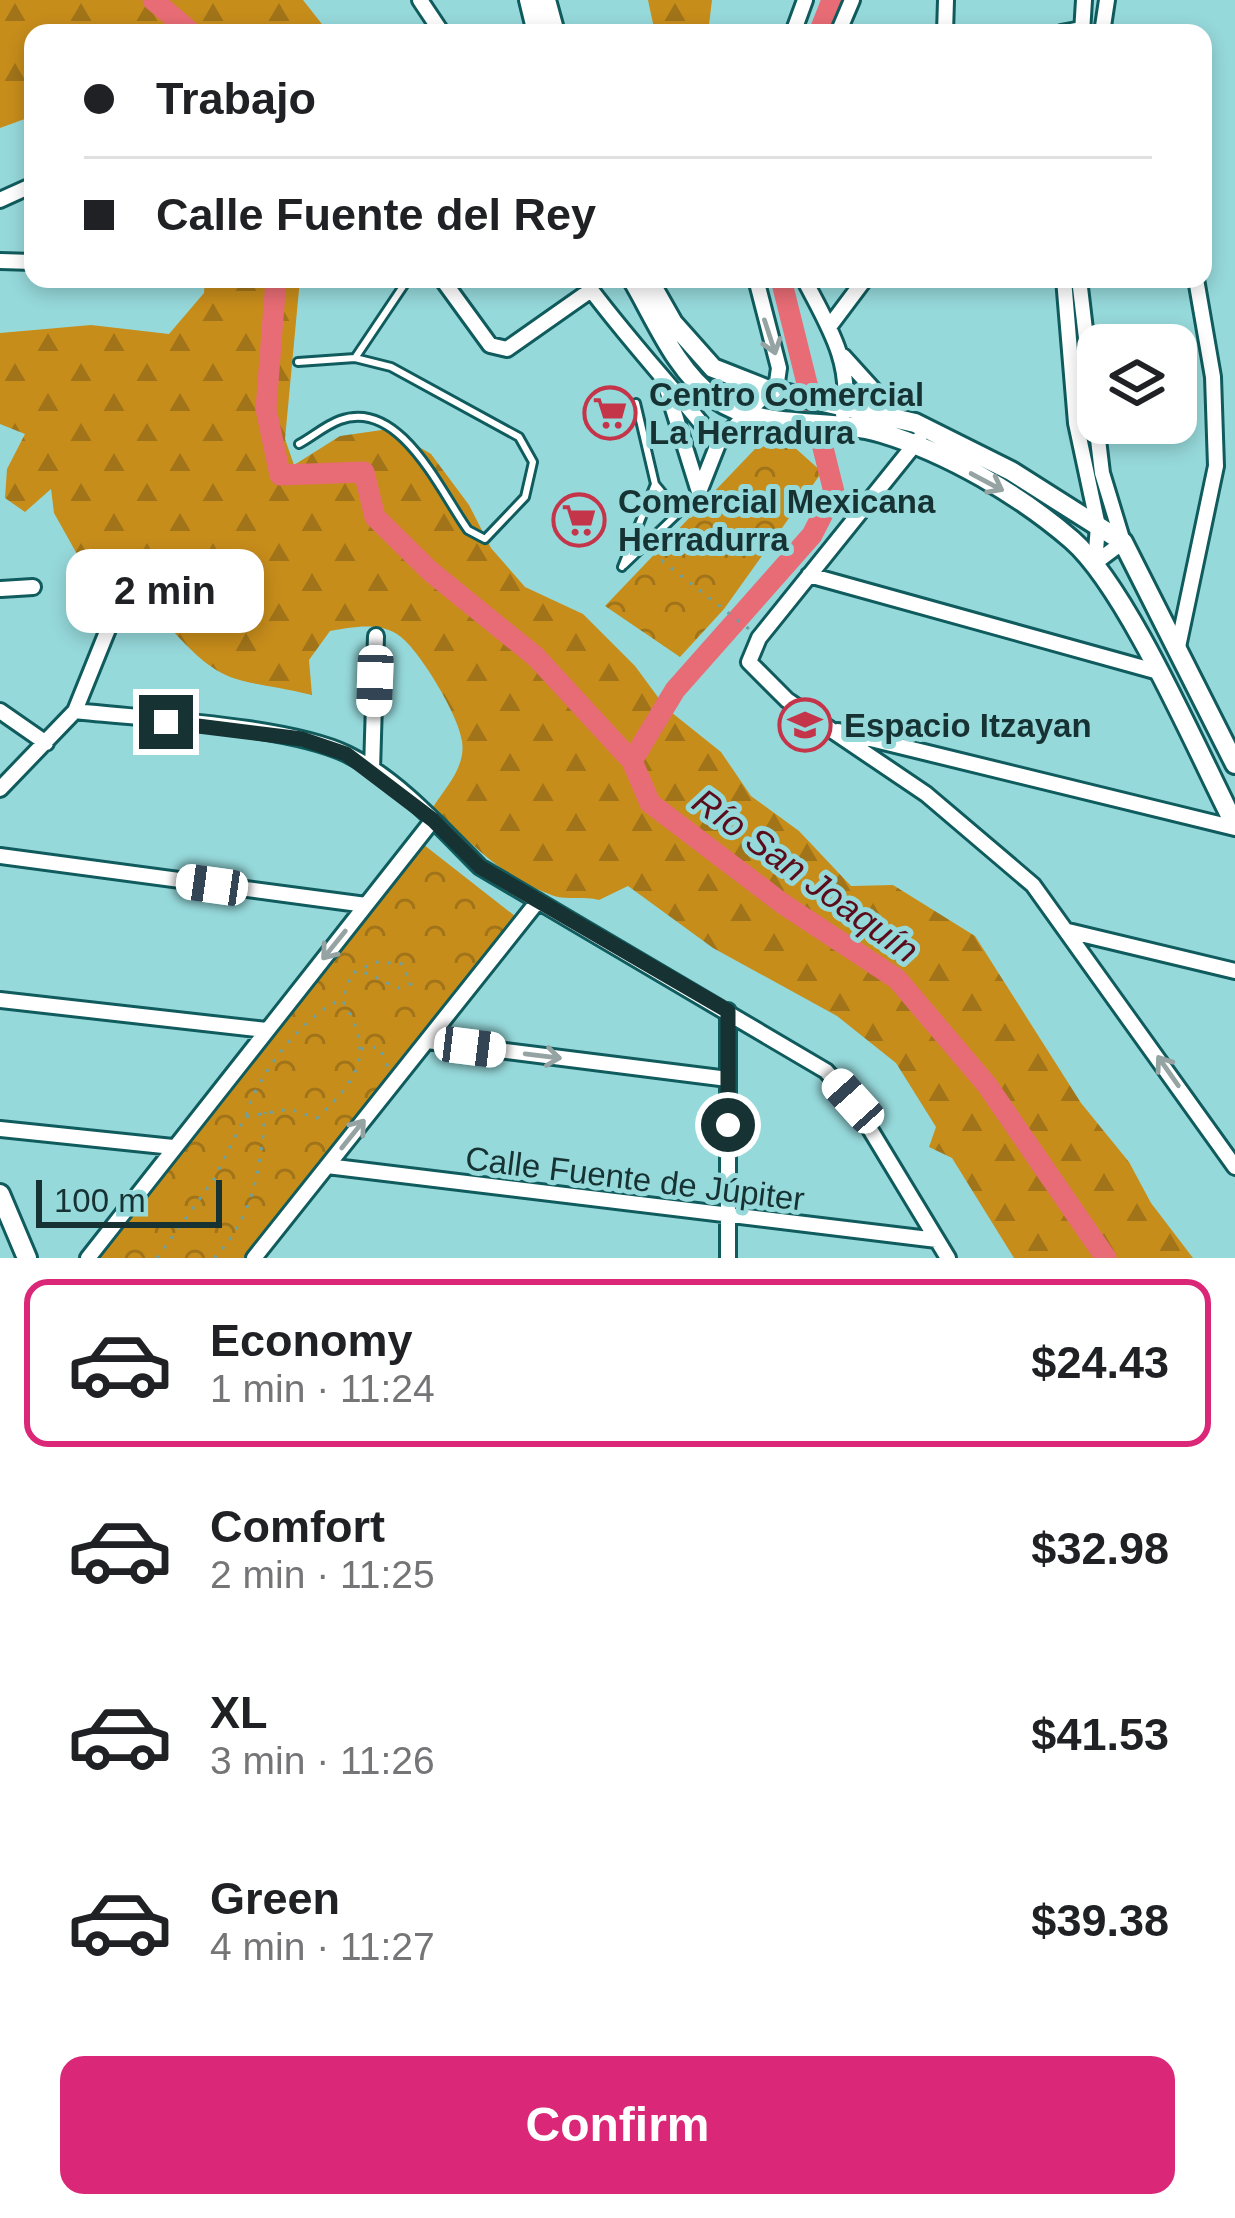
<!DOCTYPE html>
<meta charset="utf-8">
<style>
:root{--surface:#fff;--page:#f6f6f6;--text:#202124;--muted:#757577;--line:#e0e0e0;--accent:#db2777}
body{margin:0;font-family:Helvetica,sans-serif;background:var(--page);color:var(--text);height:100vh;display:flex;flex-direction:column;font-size:45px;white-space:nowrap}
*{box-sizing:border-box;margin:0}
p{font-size:39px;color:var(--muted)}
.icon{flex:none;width:66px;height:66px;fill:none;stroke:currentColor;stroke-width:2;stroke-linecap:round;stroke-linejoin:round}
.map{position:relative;height:1258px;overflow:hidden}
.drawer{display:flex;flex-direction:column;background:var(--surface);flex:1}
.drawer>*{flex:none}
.hud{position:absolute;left:24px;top:24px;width:1188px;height:264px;border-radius:24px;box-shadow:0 6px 18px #0003;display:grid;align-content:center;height:264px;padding:0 60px;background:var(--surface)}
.fabs{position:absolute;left:1077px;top:324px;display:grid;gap:24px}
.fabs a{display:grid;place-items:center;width:120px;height:120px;border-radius:24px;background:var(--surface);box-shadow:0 6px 18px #0003;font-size:60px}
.scale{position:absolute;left:36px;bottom:30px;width:186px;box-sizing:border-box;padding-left:12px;border:6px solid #163233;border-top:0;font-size:33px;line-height:42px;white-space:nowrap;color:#163233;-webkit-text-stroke:9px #96d9db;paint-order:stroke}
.end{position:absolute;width:54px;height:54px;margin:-27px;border:15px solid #163233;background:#fff;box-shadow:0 0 0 6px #fff}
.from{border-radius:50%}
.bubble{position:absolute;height:84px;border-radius:24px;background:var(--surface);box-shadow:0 6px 18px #0003;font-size:39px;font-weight:700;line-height:84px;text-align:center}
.car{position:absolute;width:36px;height:72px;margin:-36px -18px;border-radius:15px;box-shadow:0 0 9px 3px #0007;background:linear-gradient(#fff 24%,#345 0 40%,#fff 0 76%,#345 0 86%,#fff 0)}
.hud b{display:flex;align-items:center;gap:42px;height:114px;font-size:45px}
.hud b+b{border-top:3px solid var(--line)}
.hud i{width:30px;height:30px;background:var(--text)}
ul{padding:21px 0 0;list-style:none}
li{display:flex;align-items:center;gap:36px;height:168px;margin:0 24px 18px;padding:0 36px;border:6px solid transparent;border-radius:24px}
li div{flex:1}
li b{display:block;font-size:45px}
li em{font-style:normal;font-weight:700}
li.selected{border-color:var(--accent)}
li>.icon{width:108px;height:108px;stroke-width:1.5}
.primary-button{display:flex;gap:24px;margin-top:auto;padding:24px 60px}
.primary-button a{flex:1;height:138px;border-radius:24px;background:var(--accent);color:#fff;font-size:48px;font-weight:700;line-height:138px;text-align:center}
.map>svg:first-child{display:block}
.forest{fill:url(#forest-firs)}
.park{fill:url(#park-crowns)}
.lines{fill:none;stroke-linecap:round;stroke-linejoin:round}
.river{stroke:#e76c75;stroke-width:21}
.lane-casing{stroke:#105b5d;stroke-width:12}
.street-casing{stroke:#105b5d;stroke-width:20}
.secondary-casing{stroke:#105b5d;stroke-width:24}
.path{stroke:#6ba1a3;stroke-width:3;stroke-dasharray:3 9;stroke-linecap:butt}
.lane{stroke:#fff;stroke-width:6}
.street{stroke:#fff;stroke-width:14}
.secondary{stroke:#fff;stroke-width:18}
.oneway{stroke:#96a3a3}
.route{stroke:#163233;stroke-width:15}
.labels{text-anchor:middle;stroke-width:10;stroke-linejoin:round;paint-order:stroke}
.poi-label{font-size:33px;font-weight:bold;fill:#163233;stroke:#96d9db;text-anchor:start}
.street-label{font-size:33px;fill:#163233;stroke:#96d9db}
.water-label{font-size:36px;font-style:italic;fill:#5b0c1a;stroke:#96d9db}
</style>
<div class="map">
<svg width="1235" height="1258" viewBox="0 0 1235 1258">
<defs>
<pattern id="forest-firs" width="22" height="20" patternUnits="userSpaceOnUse" patternTransform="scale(3)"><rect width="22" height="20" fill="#c78d1b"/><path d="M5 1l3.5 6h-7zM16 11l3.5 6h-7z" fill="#a17419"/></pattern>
<pattern id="park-crowns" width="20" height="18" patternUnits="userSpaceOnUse" patternTransform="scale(3)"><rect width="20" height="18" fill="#c78d1b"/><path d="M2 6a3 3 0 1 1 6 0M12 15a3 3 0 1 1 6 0" fill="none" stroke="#a17419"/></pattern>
</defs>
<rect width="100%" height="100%" fill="#96d9db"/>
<!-- forest -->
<path class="forest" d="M 0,0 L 303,0 L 329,33 L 33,33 L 33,116 L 0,128 Z
M 648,0 L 712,0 L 708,33 L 655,33 Z
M 205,279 L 300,279 L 285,439 L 294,465 L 340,436 L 389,429 L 431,454 L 469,505 L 491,548 L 525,587 L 583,614 L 635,666 L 666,708 L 721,752 L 751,796 L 799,831 L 851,886 L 893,885 L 975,936 L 1081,1103 L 1129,1162 L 1151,1203 L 1193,1258 L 1014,1258 L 952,1158 L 929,1147 L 936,1127 L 896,1063 L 837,1016 L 713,948 L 628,886 L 599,900 C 584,896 567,900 554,896 C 503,878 470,843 433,807 C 446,787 466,767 462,741 C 459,716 421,653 401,637 C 382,621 352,627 330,631 L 309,660 L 312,695 C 239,677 227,691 173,631 L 141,627 L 158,563 L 124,549 L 108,578 L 87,572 L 54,513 L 51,489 L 25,512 L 5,498 L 7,469 L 25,434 L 0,424 L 0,333 L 91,325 L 169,334 L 204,293 Z"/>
<!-- park -->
<path class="park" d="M 774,429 L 822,472 L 724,609 L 680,657 L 605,606 Z
M 419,841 L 520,920 L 250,1258 L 87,1258 Z"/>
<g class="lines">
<!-- river -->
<path class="river" d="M 153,0 L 192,33
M 819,33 L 832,0
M 276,279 L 266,409 L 280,475 L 364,472 L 375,517 L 430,571 L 536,657 L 632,761 L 650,803 L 783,904 L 897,979 L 987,1085 L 1106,1258
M 632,761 L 675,690 L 812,535 L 834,492 L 781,279"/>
<!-- lane casing -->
<g class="lane-casing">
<path id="lane" d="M 355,358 L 408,279
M 298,362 L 355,358 L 391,367 L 519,437 L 533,462 L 525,497 L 485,539 L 468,530 C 440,491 400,398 340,420 C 326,425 312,437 299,444
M 655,484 L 678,512
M 624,565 L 697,495
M 622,567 L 655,484 L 636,403"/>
</g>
<!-- street casing -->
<g class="street-casing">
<path id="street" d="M 420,0 L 442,33
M 793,33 L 805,0
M 838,33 L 852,0
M 945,33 L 946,0
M 1061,33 L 1082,29
M 1082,33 L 1084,0
M 1102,33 L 1107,0
M 0,200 L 33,185
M 0,261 L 33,262
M 442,279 L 490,345 L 507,349 L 591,290
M 583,279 C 625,337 673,387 718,444
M 804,279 C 826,322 854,364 843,414
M 1064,279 L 1076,423 L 1098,526 L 1095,563
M 1079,279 L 1102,473 L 1123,542 L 1095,563
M 829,327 L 865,279
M 843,356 L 900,419
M 665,383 L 699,492
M 919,439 L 759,638 L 749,662 L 787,700 L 926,794 L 1033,885 L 1235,1167
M 699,492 L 718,444 L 777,382 L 779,368 L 756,279
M 809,575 L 1155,671
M 1,589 L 33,587
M 1178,647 L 1216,466 L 1213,377 L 1196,279
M 0,711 L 46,743
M 75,711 C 146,719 287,725 347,754 C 398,779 441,828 480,867 L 826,1071 L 853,1101 L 948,1258
M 838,731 L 1235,828
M 372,770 L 376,636
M 0,789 L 75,711 L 136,560
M 0,856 L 366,905
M 1068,931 L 1235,971
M 0,1000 L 266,1030
M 728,1011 L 728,1258
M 427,1041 L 728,1079
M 0,1129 L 173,1147
M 327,1166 L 937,1240
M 88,1258 L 433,820
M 254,1258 L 538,901"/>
</g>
<!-- secondary casing -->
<g class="secondary-casing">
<path id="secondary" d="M 529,0 L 537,33
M 546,0 L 555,33
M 632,279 C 655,318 676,371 714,398 C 762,432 827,417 882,433 C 948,453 1020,495 1072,540 C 1128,589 1198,753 1235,825
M 648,279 L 673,323 L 713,368 L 766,389 L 915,423 L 1011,471 L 1123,542 L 1235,764
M 0,1194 L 27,1258"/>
</g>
<!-- path -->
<path class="path" d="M 652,553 L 749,629
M 361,1049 L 379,1047 L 389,1069
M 246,1115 C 258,1074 301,1018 340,1000
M 157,1258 L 214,1179 L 245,1117 L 289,1109 L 317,1118 C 360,1078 375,1052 342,1000 L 352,973 L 377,962 L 402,964 L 411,984 L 398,988 L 364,972
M 214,1258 C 254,1217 261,1166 265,1112"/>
<!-- lane -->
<use href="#lane" class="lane"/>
<!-- street -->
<use href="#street" class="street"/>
<!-- secondary -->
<use href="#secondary" class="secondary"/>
</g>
<!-- one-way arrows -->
<defs><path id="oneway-shaft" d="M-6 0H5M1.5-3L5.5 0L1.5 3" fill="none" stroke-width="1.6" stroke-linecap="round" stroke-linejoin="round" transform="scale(3)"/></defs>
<g class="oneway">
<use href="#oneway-shaft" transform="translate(770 337) rotate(72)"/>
<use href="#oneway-shaft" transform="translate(987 482) rotate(28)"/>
<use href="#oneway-shaft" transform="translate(334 945) rotate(129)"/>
<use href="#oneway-shaft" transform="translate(543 1056) rotate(7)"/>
<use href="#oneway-shaft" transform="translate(1168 1071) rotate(-125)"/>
<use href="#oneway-shaft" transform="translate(353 1134) rotate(-51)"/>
</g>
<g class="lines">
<!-- route -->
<path class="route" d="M 166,722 L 302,739 L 346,754 L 433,820 L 480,867 L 728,1011 L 728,1125"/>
</g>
<!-- icons -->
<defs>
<g id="supermarket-ring" transform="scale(2.7)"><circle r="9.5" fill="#96d9db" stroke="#c5354a" stroke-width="1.5"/><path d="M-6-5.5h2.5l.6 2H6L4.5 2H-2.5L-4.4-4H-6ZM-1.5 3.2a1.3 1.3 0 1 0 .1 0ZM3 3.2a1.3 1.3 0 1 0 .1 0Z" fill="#c5354a"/></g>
<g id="school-ring" transform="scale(2.7)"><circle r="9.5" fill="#96d9db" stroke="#c5354a" stroke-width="1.5"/><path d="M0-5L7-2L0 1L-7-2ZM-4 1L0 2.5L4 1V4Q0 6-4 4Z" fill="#c5354a"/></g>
</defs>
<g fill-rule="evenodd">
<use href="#supermarket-ring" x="610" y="413"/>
<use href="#supermarket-ring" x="579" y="520"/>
<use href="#school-ring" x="805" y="725"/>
</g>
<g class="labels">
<!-- poi labels -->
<g class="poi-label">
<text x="649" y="406">Centro Comercial<tspan x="649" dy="38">La Herradura</tspan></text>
<text x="618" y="513">Comercial Mexicana<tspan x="618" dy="38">Herradurra</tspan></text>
<text x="844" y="737">Espacio Itzayan</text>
</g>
<!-- street labels -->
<g class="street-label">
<text transform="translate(635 1178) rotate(7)" y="12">Calle Fuente de Júpiter</text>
</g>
<!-- water labels -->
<g class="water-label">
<text transform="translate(806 875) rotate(36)" y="13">Río San Joaquín</text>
</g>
</g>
</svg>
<div class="fabs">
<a><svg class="icon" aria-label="layers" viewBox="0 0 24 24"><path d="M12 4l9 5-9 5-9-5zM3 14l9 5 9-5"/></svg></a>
</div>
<div class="scale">100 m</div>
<i class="end from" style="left:728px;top:1125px"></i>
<i class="end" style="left:166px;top:722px"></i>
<div class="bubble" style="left:66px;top:549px;width:198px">2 min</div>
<i class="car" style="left:375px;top:681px;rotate:182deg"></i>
<i class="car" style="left:212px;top:885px;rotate:278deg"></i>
<i class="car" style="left:470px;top:1047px;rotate:97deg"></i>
<i class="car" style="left:853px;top:1101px;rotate:318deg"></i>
<div class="hud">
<b><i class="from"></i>Trabajo</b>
<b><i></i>Calle Fuente del Rey</b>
</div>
</div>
<section class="drawer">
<ul>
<li class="selected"><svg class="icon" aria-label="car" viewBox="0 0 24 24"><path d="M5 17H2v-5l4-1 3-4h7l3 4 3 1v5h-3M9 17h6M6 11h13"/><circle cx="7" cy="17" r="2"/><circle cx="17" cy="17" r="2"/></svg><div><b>Economy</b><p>1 min · 11:24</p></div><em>$24.43</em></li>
<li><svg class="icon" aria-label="car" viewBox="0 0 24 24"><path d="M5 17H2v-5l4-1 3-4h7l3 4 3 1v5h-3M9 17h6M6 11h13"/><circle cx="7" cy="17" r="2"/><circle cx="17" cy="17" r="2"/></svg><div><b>Comfort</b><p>2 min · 11:25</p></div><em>$32.98</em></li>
<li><svg class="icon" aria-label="car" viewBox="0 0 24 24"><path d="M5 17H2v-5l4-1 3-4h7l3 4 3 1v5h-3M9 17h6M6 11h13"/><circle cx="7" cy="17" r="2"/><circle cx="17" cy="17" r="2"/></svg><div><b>XL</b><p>3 min · 11:26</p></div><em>$41.53</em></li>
<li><svg class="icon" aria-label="car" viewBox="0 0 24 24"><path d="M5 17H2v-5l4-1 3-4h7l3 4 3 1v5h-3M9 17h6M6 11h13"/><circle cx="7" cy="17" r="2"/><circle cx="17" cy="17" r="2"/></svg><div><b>Green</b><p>4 min · 11:27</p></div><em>$39.38</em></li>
</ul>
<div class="primary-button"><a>Confirm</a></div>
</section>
